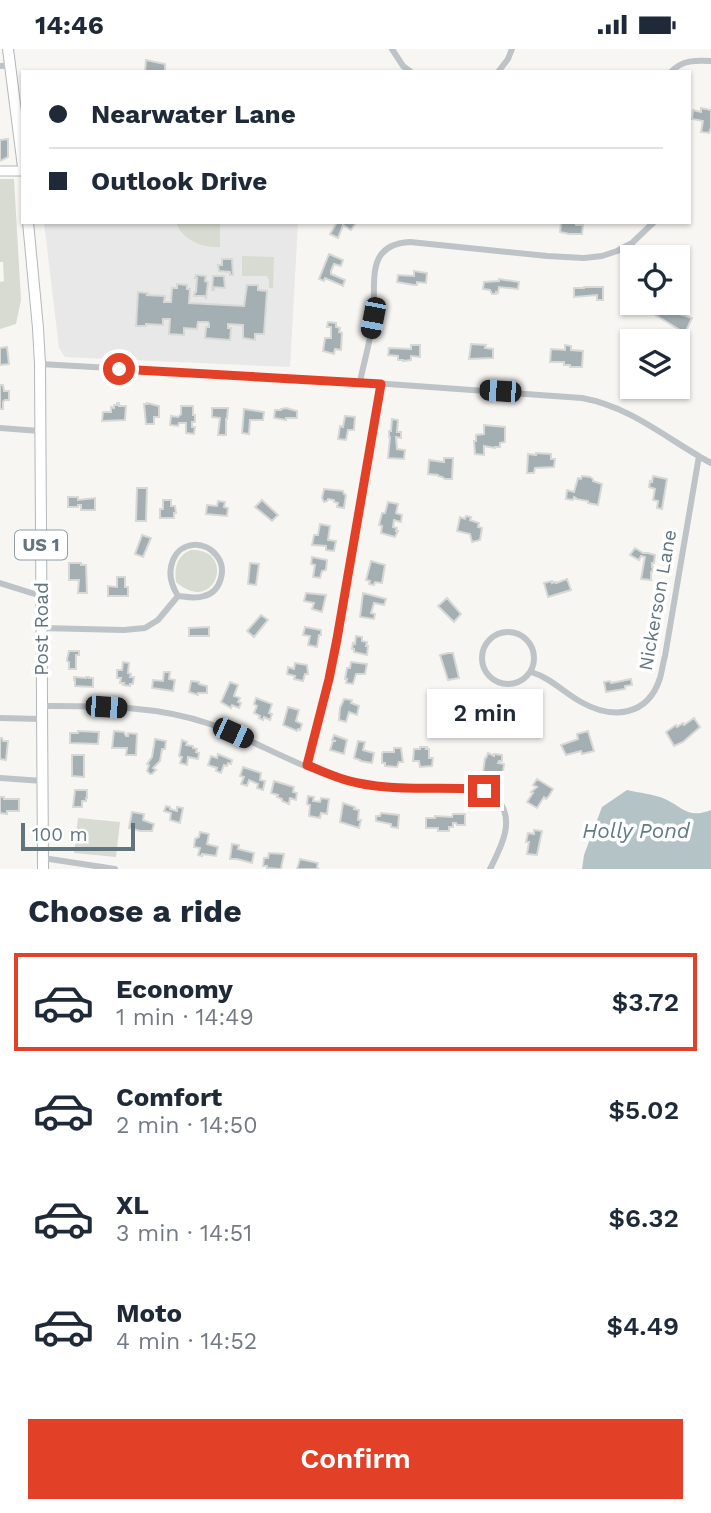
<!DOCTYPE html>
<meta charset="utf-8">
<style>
:root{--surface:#fff;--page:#f6f6f7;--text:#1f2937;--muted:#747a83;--line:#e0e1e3;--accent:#e24128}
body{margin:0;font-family:"Work Sans",sans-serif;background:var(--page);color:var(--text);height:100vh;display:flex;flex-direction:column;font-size:26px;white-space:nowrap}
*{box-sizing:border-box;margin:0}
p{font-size:23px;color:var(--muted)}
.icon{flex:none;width:38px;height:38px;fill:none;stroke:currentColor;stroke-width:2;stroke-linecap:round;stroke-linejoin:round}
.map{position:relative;height:820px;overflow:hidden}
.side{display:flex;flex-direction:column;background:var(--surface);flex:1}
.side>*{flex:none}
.top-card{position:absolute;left:21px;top:21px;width:670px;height:154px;border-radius:0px;box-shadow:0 2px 5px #0004;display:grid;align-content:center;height:154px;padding:0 28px;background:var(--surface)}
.controls{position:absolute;left:620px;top:196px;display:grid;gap:14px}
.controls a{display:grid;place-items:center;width:70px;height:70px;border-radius:0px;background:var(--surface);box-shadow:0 2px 5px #0004;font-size:35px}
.scale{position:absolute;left:21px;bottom:18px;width:114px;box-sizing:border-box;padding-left:7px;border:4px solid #62757e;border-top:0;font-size:19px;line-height:24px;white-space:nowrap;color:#62757e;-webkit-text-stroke:5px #fff;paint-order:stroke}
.end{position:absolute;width:32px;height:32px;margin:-16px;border:9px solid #e24128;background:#fff;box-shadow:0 0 0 4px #fff}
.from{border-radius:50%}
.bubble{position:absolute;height:49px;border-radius:0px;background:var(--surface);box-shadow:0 2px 5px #0004;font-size:23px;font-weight:600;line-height:49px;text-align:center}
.car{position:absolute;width:21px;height:42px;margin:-21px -10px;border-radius:9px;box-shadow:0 0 5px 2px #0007;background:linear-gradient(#222 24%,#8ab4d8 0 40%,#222 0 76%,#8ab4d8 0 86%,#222 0)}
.top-card b{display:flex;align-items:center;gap:24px;height:66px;font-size:26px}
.top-card b+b{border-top:2px solid var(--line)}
.top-card i{width:18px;height:18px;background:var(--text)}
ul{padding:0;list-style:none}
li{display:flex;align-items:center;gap:21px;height:98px;margin:0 14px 10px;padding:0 14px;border:4px solid transparent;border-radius:0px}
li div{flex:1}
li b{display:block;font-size:26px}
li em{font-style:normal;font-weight:600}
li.active{border-color:var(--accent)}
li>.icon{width:63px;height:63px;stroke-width:1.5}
h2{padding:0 28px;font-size:32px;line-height:84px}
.action{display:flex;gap:14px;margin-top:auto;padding:14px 28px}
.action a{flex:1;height:80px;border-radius:0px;background:var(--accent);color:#fff;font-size:28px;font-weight:600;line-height:80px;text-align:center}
.status{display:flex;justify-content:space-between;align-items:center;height:49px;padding:0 35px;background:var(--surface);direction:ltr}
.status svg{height:19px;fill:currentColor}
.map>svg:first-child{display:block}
.built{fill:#e7e8e7}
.green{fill:#d7dbd2}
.water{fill:#b4c4c6}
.building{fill:#a4afb3;stroke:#d8d8d6;stroke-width:2}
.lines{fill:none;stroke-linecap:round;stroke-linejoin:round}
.secondary-casing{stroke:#b0b7ba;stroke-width:11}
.primary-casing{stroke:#b1b7ba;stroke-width:12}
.minor{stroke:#bdc3c6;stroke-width:6}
.secondary{stroke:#fff;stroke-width:9}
.primary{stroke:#fff;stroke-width:10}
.route{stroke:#e24128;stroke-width:9}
.labels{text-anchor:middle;stroke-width:7;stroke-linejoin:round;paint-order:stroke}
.shield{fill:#fff;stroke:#919ea5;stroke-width:2}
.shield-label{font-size:18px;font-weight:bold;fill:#62757e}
.street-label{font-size:19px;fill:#62757e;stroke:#fff}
.water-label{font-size:21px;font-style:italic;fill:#617b80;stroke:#fff}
</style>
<div class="status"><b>14:46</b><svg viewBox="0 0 49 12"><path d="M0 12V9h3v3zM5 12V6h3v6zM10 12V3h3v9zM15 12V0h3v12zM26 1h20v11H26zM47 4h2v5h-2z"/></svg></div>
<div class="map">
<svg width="711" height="820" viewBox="0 0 711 820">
<rect width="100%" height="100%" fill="#f7f6f3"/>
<!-- built -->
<path class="built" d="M 44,173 L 298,173 L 290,318 L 65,308 L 59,299 Z"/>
<!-- green -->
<path class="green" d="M 0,130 L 14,130 L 21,251 L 16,275 L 0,280 L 0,233 L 4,232 L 3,213 L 0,213 Z
M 176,173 L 220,173 L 220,198 C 202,199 182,191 176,173 Z
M 242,207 L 274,208 L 273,239 L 269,239 L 269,231 L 267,227 L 242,227 Z
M 191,501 C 237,499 216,568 176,533 C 174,519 177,506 191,501 Z
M 78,769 L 120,773 L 116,808 L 74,804 Z"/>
<!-- water -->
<path class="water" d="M 627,741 C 639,744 654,745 665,750 C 684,759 688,770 711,761 L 711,820 L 582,820 L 584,806 L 602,758 Z"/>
<!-- building -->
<path class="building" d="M 146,11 L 165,15 L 165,23 L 145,23 Z
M 701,59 L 711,61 L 711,78 L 709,84 L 701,83 L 703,72 L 692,70 L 693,61 L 701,63 Z
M 8,90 L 8,108 L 0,112 L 0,91 Z
M 334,173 L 355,173 L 355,175 L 351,181 L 343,176 L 338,189 L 330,185 L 336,175 Z
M 563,173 L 576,173 L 576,176 L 583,176 L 582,185 L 569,185 L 560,183 L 561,174 Z
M 329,205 L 343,211 L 341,217 L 334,215 L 331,222 L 331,225 L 345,231 L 343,237 L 325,229 L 324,232 L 319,230 Z
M 222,210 L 232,210 L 233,226 L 230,226 L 230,223 L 219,222 L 218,216 L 222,216 Z
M 414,222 L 427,224 L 426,234 L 417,233 L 417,236 L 414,236 L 397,233 L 398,226 L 414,227 Z
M 196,226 L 206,227 L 205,232 L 208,233 L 206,249 L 204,247 L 194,247 L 195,243 L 196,243 L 197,229 L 195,229 Z
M 213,227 L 224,227 L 225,239 L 214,238 L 214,241 L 212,241 Z
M 499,230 L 519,233 L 518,240 L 499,238 L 498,244 L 496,243 L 496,245 L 492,245 L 490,241 L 483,240 L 484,233 L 499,232 Z
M 177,235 L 187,236 L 187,240 L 190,240 L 189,254 L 244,257 L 247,236 L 258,236 L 258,241 L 267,242 L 264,285 L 255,285 L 255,291 L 243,289 L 243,276 L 228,275 L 228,279 L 231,279 L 230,291 L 205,289 L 206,278 L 209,278 L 209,275 L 208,273 L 198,273 L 197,280 L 184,279 L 184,286 L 169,285 L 170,270 L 163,270 L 163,276 L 146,275 L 146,277 L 136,277 L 138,243 L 148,244 L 147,246 L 165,247 L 164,253 L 171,253 L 172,239 L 177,239 Z
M 584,238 L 603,238 L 603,251 L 597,251 L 597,246 L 574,248 L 574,239 L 584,239 Z
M 657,258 L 692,269 L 686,282 L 680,281 L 654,265 Z
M 328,273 L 336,274 L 336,278 L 340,279 L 339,283 L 342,284 L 341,301 L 335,300 L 334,305 L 323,302 L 325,289 L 331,289 L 331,278 L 327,278 Z
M 471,295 L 486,296 L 485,299 L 493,300 L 493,309 L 469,310 Z
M 411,296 L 420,296 L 420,308 L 411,307 L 411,311 L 403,312 L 403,311 L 398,311 L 398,307 L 388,306 L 389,299 L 411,300 Z
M 565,296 L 571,297 L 571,301 L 583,302 L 582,318 L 570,318 L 570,316 L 564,316 L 564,313 L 550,313 L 551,300 L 565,301 Z
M 7,298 L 9,315 L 0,316 L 0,299 Z
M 0,336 L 3,336 L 4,342 L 9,342 L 9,351 L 5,351 L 3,353 L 3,360 L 0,360 Z
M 117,354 L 119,354 L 119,357 L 126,357 L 125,371 L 102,372 L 103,363 L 111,363 L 111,358 L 114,359 L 114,356 L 117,356 Z
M 147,354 L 159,357 L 159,368 L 154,368 L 154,375 L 146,375 L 144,355 L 147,355 Z
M 181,357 L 193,357 L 193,366 L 195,366 L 195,373 L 192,373 L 192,378 L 195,378 L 194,385 L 186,384 L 186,374 L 179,374 L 178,377 L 170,376 L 171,367 L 178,368 L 181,365 Z
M 212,359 L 228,359 L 227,370 L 226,370 L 226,386 L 218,386 L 220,369 L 212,368 Z
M 286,359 L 297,362 L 297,369 L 286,369 L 286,371 L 274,369 L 275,361 L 281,361 L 281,360 Z
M 244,360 L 264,363 L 263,371 L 250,371 L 249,385 L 242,384 Z
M 345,367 L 355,368 L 354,381 L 348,381 L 346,391 L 338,390 L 340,377 L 343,378 Z
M 392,370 L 398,371 L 397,383 L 401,383 L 401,389 L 396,388 L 397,400 L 405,401 L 404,410 L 388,409 L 390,388 L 389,388 L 389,382 L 391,382 Z
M 484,376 L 505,378 L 505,393 L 500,394 L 500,398 L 495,398 L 495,399 L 484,397 L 484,406 L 475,405 L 474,392 L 476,392 L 476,386 L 484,385 Z
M 536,404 L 551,405 L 551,410 L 555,410 L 554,418 L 535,419 L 534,424 L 527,424 L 528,405 L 536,406 Z
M 444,409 L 453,409 L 452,430 L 445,430 L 442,428 L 438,427 L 438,426 L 428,425 L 429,411 L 444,413 Z
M 582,427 L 590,428 L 593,430 L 593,432 L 602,435 L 598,456 L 588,454 L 588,452 L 576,450 L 576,449 L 574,448 L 573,451 L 566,450 L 567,441 L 574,443 L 578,429 L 581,430 Z
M 653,427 L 667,430 L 662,460 L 657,459 L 658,452 L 653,451 L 655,440 L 649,438 L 650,432 L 652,433 Z
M 137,439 L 147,439 L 146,472 L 136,472 Z
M 324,440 L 343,442 L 344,445 L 346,446 L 344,459 L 337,458 L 338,454 L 334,453 L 334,451 L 328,450 L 327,452 L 324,453 L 322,449 Z
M 68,448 L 78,448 L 78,451 L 95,449 L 95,461 L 81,461 L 81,456 L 78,456 L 78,458 L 68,458 Z
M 163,451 L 171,451 L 171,457 L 175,457 L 176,464 L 174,464 L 174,469 L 160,469 L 160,460 L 163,460 Z
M 262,451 L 278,466 L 272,472 L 255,458 Z
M 218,452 L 225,453 L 224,458 L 228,459 L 227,467 L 206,465 L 207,456 L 217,457 Z
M 388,453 L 398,455 L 396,464 L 402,466 L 401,473 L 394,471 L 393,478 L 397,479 L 396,482 L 398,482 L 395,488 L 381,484 L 382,477 L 379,476 L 382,464 L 385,464 Z
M 466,467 L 471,468 L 470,471 L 479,474 L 478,478 L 482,479 L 480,491 L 472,493 L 470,485 L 457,482 L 460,468 L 465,470 Z
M 320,475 L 330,477 L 328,491 L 336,492 L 334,502 L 326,501 L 326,497 L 312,496 L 314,486 L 318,486 Z
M 142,486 L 151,489 L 143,508 L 135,505 Z
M 635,499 L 643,504 L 648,504 L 655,506 L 654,514 L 652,514 L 652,518 L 653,518 L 652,523 L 651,523 L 651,531 L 641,530 L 645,508 L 641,507 L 639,511 L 630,506 Z
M 312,508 L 327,511 L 326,521 L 322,522 L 320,529 L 313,528 L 315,516 L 311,515 Z
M 371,512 L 385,516 L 382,534 L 375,533 L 374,536 L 369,535 L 370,532 L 366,531 Z
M 69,514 L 81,514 L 81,516 L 86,516 L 87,544 L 78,544 L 79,531 L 69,531 Z
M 250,514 L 259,515 L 256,536 L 248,535 Z
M 117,528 L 125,528 L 125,538 L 128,538 L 128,547 L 108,547 L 108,537 L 117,538 Z
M 567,530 L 571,541 L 548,548 L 544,534 L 552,532 L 552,534 L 555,533 L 556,534 Z
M 306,544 L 326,546 L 322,563 L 312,560 L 314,554 L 304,552 Z
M 363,544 L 386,550 L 384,556 L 374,554 L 371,564 L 375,565 L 374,570 L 360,568 Z
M 447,549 L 461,565 L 454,573 L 438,557 Z
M 261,566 L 268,571 L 254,588 L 247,582 Z
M 209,578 L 209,587 L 189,587 L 189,579 Z
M 305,578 L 321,581 L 321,586 L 319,586 L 317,598 L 308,596 L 310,587 L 303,586 Z
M 356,587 L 362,588 L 362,592 L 367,593 L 366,597 L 368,597 L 367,606 L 354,603 L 354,600 L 352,600 L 353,594 L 355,595 Z
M 69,602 L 79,602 L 79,606 L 76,606 L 76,620 L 69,620 L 69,613 L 67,612 L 67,610 Z
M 448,604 L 453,604 L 459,629 L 448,631 L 440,606 Z
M 123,613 L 129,614 L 128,624 L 131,625 L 130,628 L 134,628 L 133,635 L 130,635 L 130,637 L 123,636 L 124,634 L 120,634 L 121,629 L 117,629 L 117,621 L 122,621 Z
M 351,613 L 367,615 L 365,625 L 356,625 L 353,635 L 346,634 L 347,630 L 345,630 L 347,619 L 350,619 Z
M 295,614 L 307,616 L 308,625 L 305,625 L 303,632 L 294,630 L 295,627 L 287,625 L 288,618 L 294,620 Z
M 164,623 L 170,623 L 169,630 L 175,631 L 173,642 L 152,639 L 153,631 L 163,632 Z
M 74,628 L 86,629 L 86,628 L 89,628 L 89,629 L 93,629 L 93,638 L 75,637 L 75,631 L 74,631 Z
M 631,630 L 632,636 L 625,637 L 625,640 L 606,643 L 604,633 L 610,632 L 611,634 Z
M 191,632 L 199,633 L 199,635 L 207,637 L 207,644 L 198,644 L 198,646 L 189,643 Z
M 230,633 L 238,636 L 234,647 L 240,649 L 238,653 L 241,654 L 239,659 L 232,656 L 231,659 L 221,653 Z
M 256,649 L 272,655 L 269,664 L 272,665 L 270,671 L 264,668 L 263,671 L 259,669 L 260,667 L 254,664 L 257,657 L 254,655 Z
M 344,650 L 352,651 L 351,654 L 359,657 L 357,666 L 349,663 L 346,673 L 339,671 L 340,659 Z
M 525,650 L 538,657 L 531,670 L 526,667 L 524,673 L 507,664 L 512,655 L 520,660 Z
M 446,654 L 449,662 L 453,660 L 458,672 L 445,676 L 443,671 L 447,670 L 445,664 L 442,665 L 439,657 L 440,656 Z
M 288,658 L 299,661 L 296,672 L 302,675 L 300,681 L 298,680 L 297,682 L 283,676 Z
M 694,669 L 700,678 L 683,693 L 674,697 L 666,683 L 676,676 L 677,678 L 683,674 L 684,676 Z
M 78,682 L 99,683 L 98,695 L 70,694 L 70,684 L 78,684 Z
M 114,682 L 124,683 L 126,687 L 128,687 L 128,684 L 137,685 L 136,706 L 126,706 L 127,699 L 112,699 Z
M 588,682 L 594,702 L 582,705 L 581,702 L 566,706 L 561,696 L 578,690 L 577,685 Z
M 334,686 L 347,691 L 344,705 L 330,701 L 333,692 L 336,692 L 332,691 Z
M 0,689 L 2,689 L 3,692 L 8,692 L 6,711 L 0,710 Z
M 155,690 L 166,692 L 165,700 L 162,700 L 160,712 L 153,719 L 156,721 L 152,725 L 150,725 L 147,722 L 149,716 L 147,715 L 152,708 Z
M 182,691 L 187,693 L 186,696 L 193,697 L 193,699 L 197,700 L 196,703 L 199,704 L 198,710 L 188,708 L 187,716 L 180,714 L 182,708 L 179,707 Z
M 358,692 L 365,693 L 363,701 L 374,704 L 372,714 L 360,712 L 360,711 L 354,709 Z
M 420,698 L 427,698 L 426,700 L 429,700 L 429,709 L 433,709 L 432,717 L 420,718 L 419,712 L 413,712 L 414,700 L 420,700 Z
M 394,699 L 401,699 L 403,713 L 399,713 L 397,718 L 385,717 L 385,714 L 382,714 L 382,705 L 383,703 L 394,703 Z
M 488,704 L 494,707 L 494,705 L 502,706 L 502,712 L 499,712 L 498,714 L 504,715 L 503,723 L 498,723 L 496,725 L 483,723 L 485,709 L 486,709 Z
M 218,705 L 232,711 L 231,715 L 228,714 L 227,717 L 224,716 L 221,724 L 216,722 L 217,719 L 208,716 L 211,707 L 217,709 Z
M 72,706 L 84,706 L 84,728 L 72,727 Z
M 243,718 L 261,724 L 260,731 L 265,732 L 263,741 L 257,739 L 258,735 L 249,731 L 247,737 L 241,735 L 244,728 L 240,727 Z
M 537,730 L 553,740 L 549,747 L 546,750 L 544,748 L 537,759 L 527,753 L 533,744 L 531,743 L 537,738 L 533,736 Z
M 274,732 L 294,738 L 293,743 L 297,744 L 296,751 L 290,749 L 289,755 L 282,752 L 282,750 L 277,748 L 278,746 L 271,744 Z
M 75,741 L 87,741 L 87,749 L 86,749 L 86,752 L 82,752 L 82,758 L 73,758 Z
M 308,747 L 314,748 L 313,752 L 320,753 L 321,749 L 329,750 L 327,765 L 321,764 L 320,769 L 309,767 L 310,756 L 307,755 Z
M 0,748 L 4,748 L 4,750 L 19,750 L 19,762 L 7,762 L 7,765 L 0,764 Z
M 343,754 L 355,758 L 354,760 L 359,761 L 358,771 L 361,771 L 359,779 L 340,773 Z
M 166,757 L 170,758 L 170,760 L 177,762 L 177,758 L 183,759 L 180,774 L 170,771 L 171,764 L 164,762 Z
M 132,763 L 144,765 L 143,771 L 154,775 L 152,782 L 140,782 L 129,779 Z
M 381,764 L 399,766 L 398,779 L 391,778 L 391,775 L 376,772 L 376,767 L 380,767 Z
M 453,765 L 465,765 L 465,776 L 457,776 L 456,774 L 453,774 L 453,778 L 449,778 L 449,782 L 438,782 L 438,779 L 426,779 L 426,769 L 435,769 L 435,767 L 452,768 Z
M 534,781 L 542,782 L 537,806 L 527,805 L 529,793 L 526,793 L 528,784 L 534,785 Z
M 200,783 L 209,785 L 207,795 L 218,798 L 216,807 L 202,805 L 202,807 L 198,806 L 200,799 L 194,798 L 195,790 L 199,788 Z
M 232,795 L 239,796 L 238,800 L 254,804 L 252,814 L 237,810 L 230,810 Z
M 269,804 L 284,805 L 281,820 L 267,819 L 267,817 L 263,817 L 264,809 L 268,809 Z
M 300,810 L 318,814 L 317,819 L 319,820 L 297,820 Z"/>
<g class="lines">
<!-- secondary casing -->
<g class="secondary-casing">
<path id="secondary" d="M 0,122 L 23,122"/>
</g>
<!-- primary casing -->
<g class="primary-casing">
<path id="primary" d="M 8,0 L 23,118
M 28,173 L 38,279 L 40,315 L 43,820"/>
</g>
<!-- minor -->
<path class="minor" d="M 392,0 L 403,17 L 411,23
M 0,17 L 11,16
M 498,23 L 508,10 L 512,0
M 671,23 C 682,11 696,11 711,12
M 40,315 L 360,333 L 582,349 C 632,358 668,391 711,414
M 360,333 C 364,312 371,291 373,269 C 377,237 363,195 410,193 L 547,207 L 584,209 L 602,207 L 617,202 L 632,194 L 654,173
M 0,379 L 40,382
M 0,534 L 41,547
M 41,579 L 124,581 L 145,579 L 158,571 L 178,547 C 187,548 196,550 204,547 C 221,543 227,520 217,507 C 205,491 181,492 173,511 C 168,523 171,536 178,547
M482 609a26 26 0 1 1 52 0a26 26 0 1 1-52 0Z
M 531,623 C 551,629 563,643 581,653 C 613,671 648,667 660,629 C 662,622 663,614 665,607 L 699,407
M 41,657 C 97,657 156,656 210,675 C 257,692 309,725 358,734 C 389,740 422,737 453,739 C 462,739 472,739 480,741 C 486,742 494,746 498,751 C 516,772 500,800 490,820
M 0,669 L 41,670
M 307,716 L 329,630 L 337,590 L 381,335
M 0,729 L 43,732
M 43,809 L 115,820"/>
<!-- secondary -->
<use href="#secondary" class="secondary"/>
<!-- primary -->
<use href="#primary" class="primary"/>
</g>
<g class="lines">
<!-- route -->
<path class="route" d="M 119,320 L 381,335 L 337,590 L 329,630 L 307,716 C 324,723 340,731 358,734 C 396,742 440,738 478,740 L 484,742"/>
</g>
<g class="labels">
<!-- shield labels -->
<rect class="shield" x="15" y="481.5" width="52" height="29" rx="5"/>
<g class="shield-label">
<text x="41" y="502">US 1</text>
</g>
<!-- street labels -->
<g class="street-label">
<text transform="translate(657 551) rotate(-80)" y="7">Nickerson Lane</text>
<text transform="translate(41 580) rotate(-90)" y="7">Post Road</text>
</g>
<!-- water labels -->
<g class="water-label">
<text x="636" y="789">Holly Pond</text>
</g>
</g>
</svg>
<div class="controls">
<a><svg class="icon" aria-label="locate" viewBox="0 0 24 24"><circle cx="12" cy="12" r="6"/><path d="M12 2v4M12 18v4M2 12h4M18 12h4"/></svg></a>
<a><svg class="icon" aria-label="layers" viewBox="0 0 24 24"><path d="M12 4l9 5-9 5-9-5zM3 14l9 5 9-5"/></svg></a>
</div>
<div class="scale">100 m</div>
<i class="end from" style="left:119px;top:320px"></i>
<i class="end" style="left:484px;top:742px"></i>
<div class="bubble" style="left:427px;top:640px;width:116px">2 min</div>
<i class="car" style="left:373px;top:269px;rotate:191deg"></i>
<i class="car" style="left:500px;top:342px;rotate:274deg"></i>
<i class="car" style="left:106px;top:658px;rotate:94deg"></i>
<i class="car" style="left:233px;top:684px;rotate:114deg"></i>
<div class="top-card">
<b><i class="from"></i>Nearwater Lane</b>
<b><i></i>Outlook Drive</b>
</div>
</div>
<section class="side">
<h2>Choose a ride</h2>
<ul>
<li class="active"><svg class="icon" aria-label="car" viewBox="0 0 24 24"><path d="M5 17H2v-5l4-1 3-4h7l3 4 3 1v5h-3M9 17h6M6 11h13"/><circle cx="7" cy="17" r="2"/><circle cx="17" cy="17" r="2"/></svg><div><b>Economy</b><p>1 min · 14:49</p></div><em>$3.72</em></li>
<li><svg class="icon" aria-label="car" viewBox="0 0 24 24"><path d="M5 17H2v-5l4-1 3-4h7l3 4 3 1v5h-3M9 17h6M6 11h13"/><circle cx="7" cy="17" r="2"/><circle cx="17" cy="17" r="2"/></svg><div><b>Comfort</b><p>2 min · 14:50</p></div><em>$5.02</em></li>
<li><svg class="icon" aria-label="car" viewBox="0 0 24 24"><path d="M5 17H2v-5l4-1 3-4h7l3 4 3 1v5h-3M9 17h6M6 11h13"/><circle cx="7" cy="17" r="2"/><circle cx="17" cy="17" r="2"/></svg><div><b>XL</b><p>3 min · 14:51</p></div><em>$6.32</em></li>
<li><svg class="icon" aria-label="car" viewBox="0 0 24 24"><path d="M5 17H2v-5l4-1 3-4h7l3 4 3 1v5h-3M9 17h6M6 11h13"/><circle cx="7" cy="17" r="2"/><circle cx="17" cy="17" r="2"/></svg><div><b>Moto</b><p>4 min · 14:52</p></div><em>$4.49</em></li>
</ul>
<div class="action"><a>Confirm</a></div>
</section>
